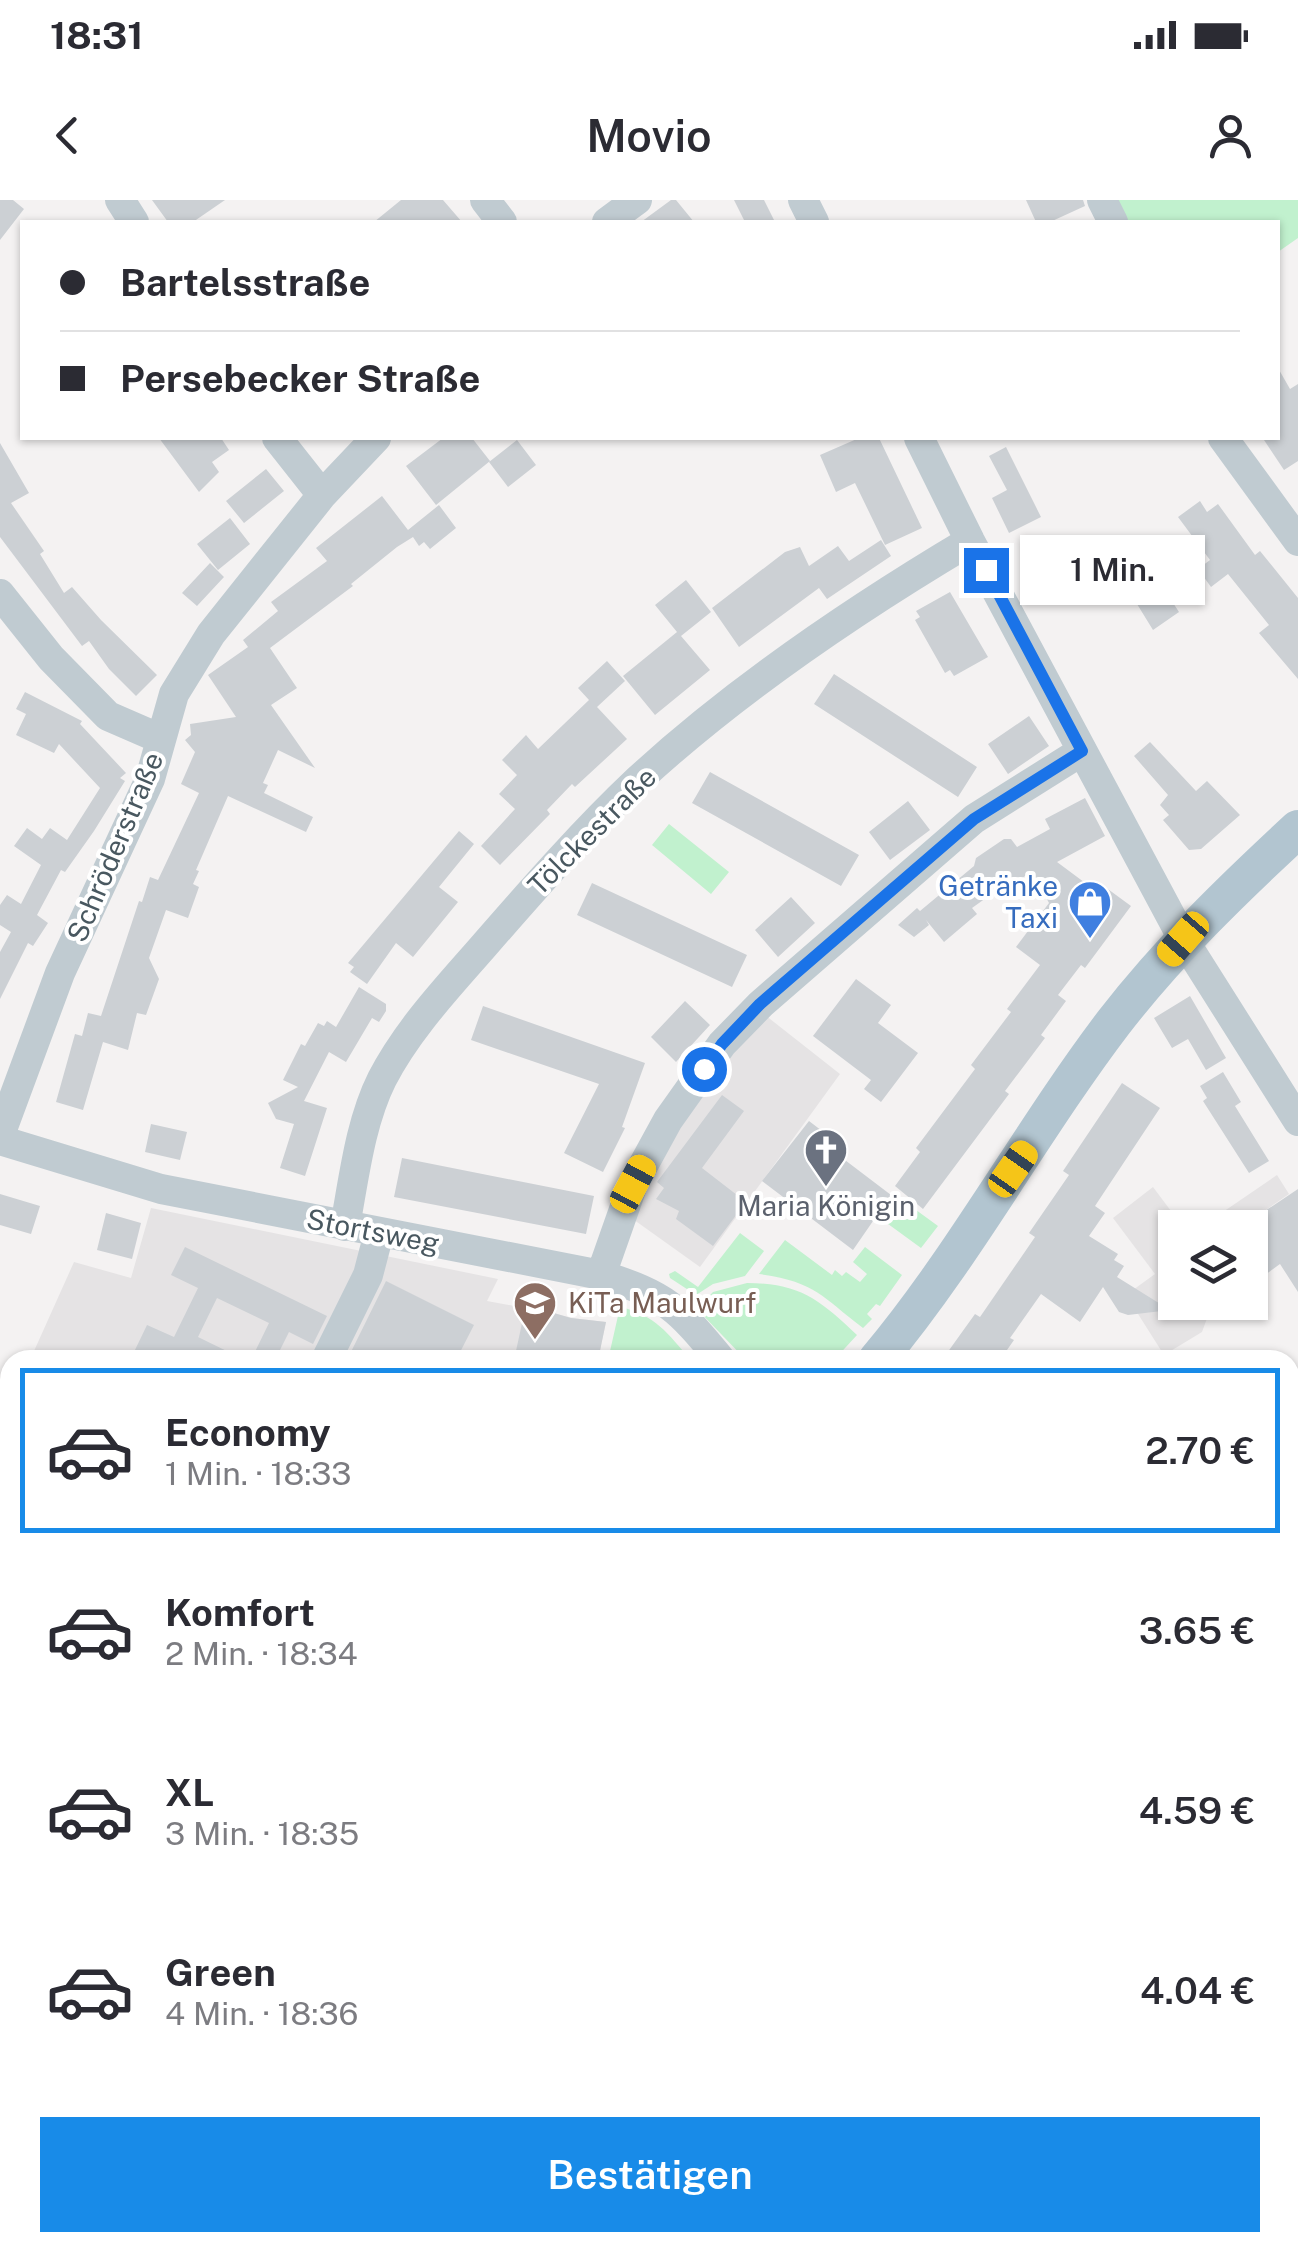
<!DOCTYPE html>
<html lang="de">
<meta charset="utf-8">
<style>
:root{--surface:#fff;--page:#f2f2f3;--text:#2b2b33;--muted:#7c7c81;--line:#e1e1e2;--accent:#188be8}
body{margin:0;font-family:"Public Sans",sans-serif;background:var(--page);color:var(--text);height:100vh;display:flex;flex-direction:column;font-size:38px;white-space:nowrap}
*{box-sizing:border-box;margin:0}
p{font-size:32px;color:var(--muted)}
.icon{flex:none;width:55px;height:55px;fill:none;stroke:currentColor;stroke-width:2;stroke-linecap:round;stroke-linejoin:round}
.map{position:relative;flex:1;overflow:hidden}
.details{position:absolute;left:0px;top:1150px;width:1300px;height:902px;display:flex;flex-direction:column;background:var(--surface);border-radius:30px 30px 0 0;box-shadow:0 2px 8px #0004}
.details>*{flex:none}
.guide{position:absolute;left:20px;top:20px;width:1260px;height:220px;border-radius:0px;box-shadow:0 2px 8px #0004;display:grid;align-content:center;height:220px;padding:0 40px;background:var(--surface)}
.controls{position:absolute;left:1158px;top:1010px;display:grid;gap:20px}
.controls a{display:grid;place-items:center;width:110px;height:110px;border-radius:0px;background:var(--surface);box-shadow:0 2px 8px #0004;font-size:50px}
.end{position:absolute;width:45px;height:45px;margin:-22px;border:12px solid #1a73e8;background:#fff;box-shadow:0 0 0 5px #fff}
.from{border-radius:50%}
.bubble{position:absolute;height:70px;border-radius:0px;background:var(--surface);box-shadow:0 2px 8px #0004;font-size:32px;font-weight:600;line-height:70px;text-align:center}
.car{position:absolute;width:30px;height:60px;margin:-30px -15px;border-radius:12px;box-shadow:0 0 8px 2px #0007;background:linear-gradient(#f5c518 24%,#345 0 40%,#f5c518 0 76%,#345 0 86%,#f5c518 0)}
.guide b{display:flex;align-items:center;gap:35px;height:95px;font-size:38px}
.guide b+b{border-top:2px solid var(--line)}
.guide i{width:25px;height:25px;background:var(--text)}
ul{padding:18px 0 0;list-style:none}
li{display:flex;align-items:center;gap:30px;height:165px;margin:0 20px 15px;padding:0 20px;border:5px solid transparent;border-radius:0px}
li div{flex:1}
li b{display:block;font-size:38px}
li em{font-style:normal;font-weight:600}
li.on{border-color:var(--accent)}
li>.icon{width:90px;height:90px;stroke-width:1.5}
.cta{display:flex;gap:20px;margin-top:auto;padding:20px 40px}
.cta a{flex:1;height:115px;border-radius:0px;background:var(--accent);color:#fff;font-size:40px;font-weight:600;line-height:115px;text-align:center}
.status{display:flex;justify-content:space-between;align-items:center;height:70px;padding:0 50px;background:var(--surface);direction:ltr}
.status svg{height:28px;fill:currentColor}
header{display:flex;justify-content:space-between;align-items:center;height:130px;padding:0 40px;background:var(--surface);font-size:45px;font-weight:600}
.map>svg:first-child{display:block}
.education{fill:#e5e3e4}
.green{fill:#c1f1ce}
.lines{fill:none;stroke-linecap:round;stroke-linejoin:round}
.stream{stroke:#8ee5ee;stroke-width:8}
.building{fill:#ccd0d4}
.minor{stroke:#c0cbd1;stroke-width:30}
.major{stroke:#b2c5d0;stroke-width:38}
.route{stroke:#1a73e8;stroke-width:12}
.labels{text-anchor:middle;stroke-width:8;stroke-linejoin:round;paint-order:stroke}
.street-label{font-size:28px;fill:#495860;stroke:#fff}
.shop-label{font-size:28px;fill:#366cbe;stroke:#fff;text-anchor:end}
.worship-label{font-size:28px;fill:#5b616d;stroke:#fff}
.education-label{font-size:28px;fill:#785e54;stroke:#fff;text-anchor:start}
</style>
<div class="status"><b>18:31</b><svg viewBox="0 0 49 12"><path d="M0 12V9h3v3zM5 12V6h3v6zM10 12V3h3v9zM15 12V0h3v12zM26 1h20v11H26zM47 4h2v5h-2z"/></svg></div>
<header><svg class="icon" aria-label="back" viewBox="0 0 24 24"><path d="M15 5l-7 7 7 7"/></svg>Movio<svg class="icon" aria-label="person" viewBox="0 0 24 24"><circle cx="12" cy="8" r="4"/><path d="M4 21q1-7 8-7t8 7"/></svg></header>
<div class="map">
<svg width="1298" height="2051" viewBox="0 0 1298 2051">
<rect width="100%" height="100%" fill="#f4f2f2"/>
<!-- education -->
<path class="education" d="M 765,815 L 840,874 L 700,1067 L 630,1017 L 688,907 Z
M 1277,975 L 1289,994 L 1241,1027 L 1201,1027 Z
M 1153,987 L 1183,1027 L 1175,1028 L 1175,1102 L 1219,1103 L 1210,1110 L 1202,1132 L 1164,1155 L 1126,1095 L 1155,1074 L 1113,1018 Z
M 151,1008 L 498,1079 L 487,1101 L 525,1108 L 526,1105 L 571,1118 L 606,1122 L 598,1160 L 30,1160 L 74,1062 L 131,1078 Z"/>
<!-- green -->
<path class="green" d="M 1115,0 L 1298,0 L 1298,38 L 1278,52 L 1278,22 L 1126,22 Z
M 669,624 L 729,672 L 711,694 L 652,645 Z
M 901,999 L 938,1026 L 921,1048 L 884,1021 Z
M 740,1033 L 764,1051 L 745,1076 L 713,1084 L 696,1095 L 670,1078 L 669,1074 L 675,1071 L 698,1087 Z
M 785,1040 L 832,1075 L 835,1070 L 842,1076 L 846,1072 L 860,1082 L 867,1074 L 853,1062 L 865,1047 L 902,1075 L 880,1106 L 876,1104 L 867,1114 L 872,1119 L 863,1128 C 821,1096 816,1082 759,1074 Z
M 747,1083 C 800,1083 820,1100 857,1135 L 834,1160 L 746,1160 L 697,1109 L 713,1092 Z
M 620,1107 C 656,1115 667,1133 691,1160 L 608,1160 Z
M 0,1284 L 10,1285 L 10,1611 L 0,1617 Z"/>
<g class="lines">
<!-- stream -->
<path class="stream" d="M 0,1476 L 10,1472"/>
</g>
<!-- building -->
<path class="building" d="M 0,0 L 13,0 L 24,9 L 0,40 Z
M 152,0 L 225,0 L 193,22 L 168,22 Z
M 401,0 L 443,0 L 462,22 L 374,22 Z
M 671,0 L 676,0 L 694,22 L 641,22 Z
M 734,0 L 764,0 L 775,22 L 745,22 Z
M 1026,0 L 1083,0 L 1085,6 L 1050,22 L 1036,22 Z
M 1278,168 L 1290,189 L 1298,184 L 1298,261 L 1284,270 L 1264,240 L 1278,238 Z
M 159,238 L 221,238 L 229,250 L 212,262 L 219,272 L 199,292 Z
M 443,238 L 472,238 L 490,261 L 436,305 L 406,266 Z
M 859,238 L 879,238 L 922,328 L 885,345 L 855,283 L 836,292 L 820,255 Z
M 517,240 L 536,265 L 508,287 L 489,262 Z
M 0,243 L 29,293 L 11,303 L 44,351 L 40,354 L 64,393 L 72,387 L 101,420 L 157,475 L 136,496 L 109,469 L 89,441 L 82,446 L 0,337 Z
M 1006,247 L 1041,317 L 1009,333 L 992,298 L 1007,290 L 989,256 Z
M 266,269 L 284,291 L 244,323 L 226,301 Z
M 382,296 L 408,330 L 439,305 L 456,328 L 430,349 L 424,342 L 419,346 L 413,337 L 397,347 L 351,384 L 353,386 L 270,448 L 297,488 L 271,505 L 315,568 L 278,550 L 263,583 L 268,585 L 264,593 L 313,617 L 306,632 L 228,596 L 196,670 L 199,671 L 193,684 L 199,687 L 188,718 L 166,710 L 149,758 L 159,779 L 146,815 L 137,813 L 128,850 L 103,842 L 83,910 L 56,902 L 75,834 L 82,836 L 88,813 L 101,816 L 139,701 L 142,702 L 150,677 L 158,680 L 199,593 L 181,584 L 195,552 L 185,540 L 191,535 L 190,524 L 236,517 L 208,475 L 248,447 L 243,440 L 278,411 L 271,402 L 327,361 L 316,348 Z
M 1200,301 L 1207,312 L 1218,304 L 1255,355 L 1260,351 L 1298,398 L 1298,479 L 1259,433 L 1269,425 L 1228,374 L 1211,387 L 1198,369 L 1210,360 L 1178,317 Z
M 230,318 L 250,344 L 218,370 L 197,344 Z
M 881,340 L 891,356 L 827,399 L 819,388 L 739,447 L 712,408 L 785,352 L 800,347 L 809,366 L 838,346 L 849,361 Z
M 210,363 L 224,377 L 197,406 L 182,393 Z
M 686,380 L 711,412 L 681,436 L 710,470 L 655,515 L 623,476 L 677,432 L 655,405 Z
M 1162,386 L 1179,412 L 1153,430 L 1137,404 Z
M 950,392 L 988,457 L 954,476 L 950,470 L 945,473 L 915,420 L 920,417 L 916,411 Z
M 607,461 L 625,481 L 597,507 L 627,539 L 575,587 L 572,584 L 547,610 L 550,614 L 500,665 L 481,646 L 515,609 L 499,594 L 517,575 L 502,560 L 526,535 L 538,549 L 589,500 L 578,488 Z
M 834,474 L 977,567 L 958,597 L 814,504 Z
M 25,492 L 82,521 L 80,524 L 126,573 L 120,578 L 125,581 L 94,631 L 65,672 L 61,670 L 37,715 L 48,723 L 33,746 L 28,743 L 0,799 L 0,752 L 11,732 L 0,725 L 0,705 L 7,695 L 21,704 L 41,665 L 14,646 L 27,628 L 42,639 L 50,628 L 67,640 L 100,588 L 59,544 L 54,553 L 16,535 L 26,514 L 16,509 Z
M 1029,516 L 1049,546 L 1008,574 L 988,544 Z
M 1150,542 L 1196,591 L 1207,581 L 1240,615 L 1201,649 L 1189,650 L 1163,620 L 1169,615 L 1160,605 L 1168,595 L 1134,556 Z
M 710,572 L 859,655 L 841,686 L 692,603 Z
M 1085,598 L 1105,636 L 1057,662 L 1096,691 L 1101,684 L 1131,706 L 1085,768 L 1081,765 L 1058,795 L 1066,801 L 1041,835 L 1045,838 L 1005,891 L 1009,894 L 923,1009 L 895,986 L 920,952 L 916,948 L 975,869 L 971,865 L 1011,812 L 1007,809 L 1040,765 L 1016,747 L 1049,703 L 1032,671 L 1017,682 L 1014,678 L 972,708 L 977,714 L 944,742 L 926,720 L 929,725 L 914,737 L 898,725 L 917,708 L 920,711 L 974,666 L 976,658 L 1004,639 L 1011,639 L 1017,647 L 1050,629 L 1045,619 Z
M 908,601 L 930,630 L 890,660 L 869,632 Z
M 459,631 L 474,644 L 439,687 L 458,702 L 413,757 L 396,743 L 367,784 L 350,772 L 354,767 L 348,763 Z
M 592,683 L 747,755 L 732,787 L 577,715 Z
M 791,697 L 815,723 L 778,757 L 755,730 Z
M 856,779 L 891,805 L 878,823 L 918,853 L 881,902 L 864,889 L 871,880 L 813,836 Z
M 359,787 L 386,804 L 386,811 L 379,822 L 372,818 L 346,862 L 329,852 L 304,901 L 327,908 L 305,976 L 280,968 L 294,924 L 276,919 L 268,903 L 298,887 L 283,880 L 301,844 L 305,846 L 318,823 L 324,826 L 327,821 L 336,827 Z
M 1190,796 L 1226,858 L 1206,870 L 1188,839 L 1172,848 L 1154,818 Z
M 685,801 L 710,825 L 676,862 L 651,837 Z
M 483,806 L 645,863 L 622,927 L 625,928 L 603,972 L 564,953 L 599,884 L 471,840 Z
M 1223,872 L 1241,902 L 1235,906 L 1269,961 L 1249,973 L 1203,901 L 1207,898 L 1200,886 Z
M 1122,883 L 1160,908 L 1095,1006 L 1105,1013 L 1089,1036 L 1118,1054 L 1114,1060 L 1124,1066 L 1117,1077 L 1170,1110 L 1128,1115 L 1119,1112 L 1103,1087 L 1080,1122 L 1041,1094 L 1010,1138 L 1014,1140 L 1000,1160 L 942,1160 L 975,1114 L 980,1117 L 1035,1037 L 1029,1033 L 1069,975 L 1063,971 Z
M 722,895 L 744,911 L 702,968 L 746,1002 L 713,1046 L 676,1019 L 679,1011 L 656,999 L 664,988 L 657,982 Z
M 809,921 L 843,947 L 837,954 L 891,995 L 853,1050 L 762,981 Z
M 151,924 L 187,932 L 180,960 L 145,952 Z
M 402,958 L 594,996 L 586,1034 L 394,997 Z
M 1298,989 L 1298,1092 L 1280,1064 L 1250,1086 L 1250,1021 Z
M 0,994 L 40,1006 L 31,1034 L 0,1025 Z
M 106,1013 L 141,1023 L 132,1059 L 97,1050 Z
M 185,1047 L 327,1116 L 313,1144 L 289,1132 L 275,1160 L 251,1160 L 269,1123 L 217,1098 L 198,1137 L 245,1160 L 149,1160 L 134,1152 L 147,1125 L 174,1137 L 198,1088 L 171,1075 Z
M 386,1081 L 474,1125 L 456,1160 L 347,1160 Z
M 526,1105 L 571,1118 L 606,1122 L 598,1160 L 514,1160 Z"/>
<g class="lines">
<!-- minor -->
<path class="minor" d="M 120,0 L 134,22
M 485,0 L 502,22
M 803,0 L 814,22
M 1102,0 L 1113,22
M 607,22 L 637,0
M 277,238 L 322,295
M 919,238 L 970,341 L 1183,739 L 1298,921
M 1223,238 L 1298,341
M 0,394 L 51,458 L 108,516 L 161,539
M 0,935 L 60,773 L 150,579 L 174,494 L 211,434 L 322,295 L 376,238
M 0,940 L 161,989 L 601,1075 C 667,1096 677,1107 721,1160
M 345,1026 C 354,978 360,923 382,879 C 409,827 450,785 488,741 C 536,686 585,630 638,580 C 738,488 854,410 970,341
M 601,1075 L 633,984 L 668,920 L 722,844 L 761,804 L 974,619 L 1082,551
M 326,1160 L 368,1075 L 379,1033
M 1290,1914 L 1298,1934
M 372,2051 L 380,2042"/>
<!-- major -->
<path class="major" d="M 877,1160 C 965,1055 1031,931 1114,822 C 1169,751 1232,690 1298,629
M 0,1883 L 10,1871"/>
</g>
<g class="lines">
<!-- route -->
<path class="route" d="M 704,869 L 722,844 L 760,804 L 974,619 L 1082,551 L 986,370"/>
</g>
<!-- icons -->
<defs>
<g id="shop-pin" transform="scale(2.25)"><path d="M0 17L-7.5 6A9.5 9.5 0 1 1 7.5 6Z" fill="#3f7fe0" stroke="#fff"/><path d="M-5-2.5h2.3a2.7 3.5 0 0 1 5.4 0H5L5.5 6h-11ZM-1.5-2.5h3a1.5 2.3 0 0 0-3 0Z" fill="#fff"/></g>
<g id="church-pin" transform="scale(2.25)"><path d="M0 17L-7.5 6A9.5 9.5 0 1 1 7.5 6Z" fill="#6b7280" stroke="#fff"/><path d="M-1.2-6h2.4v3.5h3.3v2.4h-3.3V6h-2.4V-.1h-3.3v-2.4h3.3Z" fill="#fff"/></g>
<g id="school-pin" transform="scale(2.25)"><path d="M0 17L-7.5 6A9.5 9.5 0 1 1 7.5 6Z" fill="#8d6e63" stroke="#fff"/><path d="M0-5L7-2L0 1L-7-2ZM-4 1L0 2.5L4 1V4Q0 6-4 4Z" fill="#fff"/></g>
</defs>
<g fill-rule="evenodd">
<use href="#shop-pin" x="1090" y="702"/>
<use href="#church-pin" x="826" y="950"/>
<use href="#school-pin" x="535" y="1103"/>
</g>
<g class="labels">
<!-- street labels -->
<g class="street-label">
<text transform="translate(592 631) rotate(-45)" y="10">Tölckestraße</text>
<text transform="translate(115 647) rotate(-67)" y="10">Schröderstraße</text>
<text transform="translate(373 1031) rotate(11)" y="10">Stortsweg</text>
</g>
<!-- shop labels -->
<g class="shop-label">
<text x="1058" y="696">Getränke<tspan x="1058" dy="32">Taxi</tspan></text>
</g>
<!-- worship labels -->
<g class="worship-label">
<text x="826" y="1016">Maria Königin</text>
</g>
<!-- education labels -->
<g class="education-label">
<text x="568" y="1113">KiTa Maulwurf</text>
</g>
</g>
</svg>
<div class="controls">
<a><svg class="icon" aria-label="layers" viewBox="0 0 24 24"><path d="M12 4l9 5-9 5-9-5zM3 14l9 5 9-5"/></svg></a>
</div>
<i class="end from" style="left:704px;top:869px"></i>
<i class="end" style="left:986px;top:370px"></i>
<div class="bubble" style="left:1020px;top:335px;width:185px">1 Min.</div>
<i class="car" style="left:1183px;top:739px;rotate:221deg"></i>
<i class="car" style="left:1013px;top:969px;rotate:35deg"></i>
<i class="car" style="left:633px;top:984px;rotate:28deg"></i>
<div class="guide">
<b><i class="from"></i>Bartelsstraße</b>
<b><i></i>Persebecker Straße</b>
</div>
<section class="details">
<ul>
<li class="on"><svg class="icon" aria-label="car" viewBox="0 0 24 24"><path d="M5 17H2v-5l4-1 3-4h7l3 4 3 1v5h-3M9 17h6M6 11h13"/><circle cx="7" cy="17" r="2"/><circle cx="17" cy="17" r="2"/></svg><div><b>Economy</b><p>1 Min. · 18:33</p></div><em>2.70 €</em></li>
<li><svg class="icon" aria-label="car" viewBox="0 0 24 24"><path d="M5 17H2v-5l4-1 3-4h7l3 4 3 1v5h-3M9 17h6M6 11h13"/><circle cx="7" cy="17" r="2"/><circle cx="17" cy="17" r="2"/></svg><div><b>Komfort</b><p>2 Min. · 18:34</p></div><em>3.65 €</em></li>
<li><svg class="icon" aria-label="car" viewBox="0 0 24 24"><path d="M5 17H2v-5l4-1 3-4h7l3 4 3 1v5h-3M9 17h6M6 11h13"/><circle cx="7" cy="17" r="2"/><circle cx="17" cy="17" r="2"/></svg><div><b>XL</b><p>3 Min. · 18:35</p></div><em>4.59 €</em></li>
<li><svg class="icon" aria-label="car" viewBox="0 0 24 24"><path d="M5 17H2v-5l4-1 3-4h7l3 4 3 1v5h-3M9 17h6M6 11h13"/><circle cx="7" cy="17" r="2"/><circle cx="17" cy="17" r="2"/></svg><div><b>Green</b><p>4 Min. · 18:36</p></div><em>4.04 €</em></li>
</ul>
<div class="cta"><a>Bestätigen</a></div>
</section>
</div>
